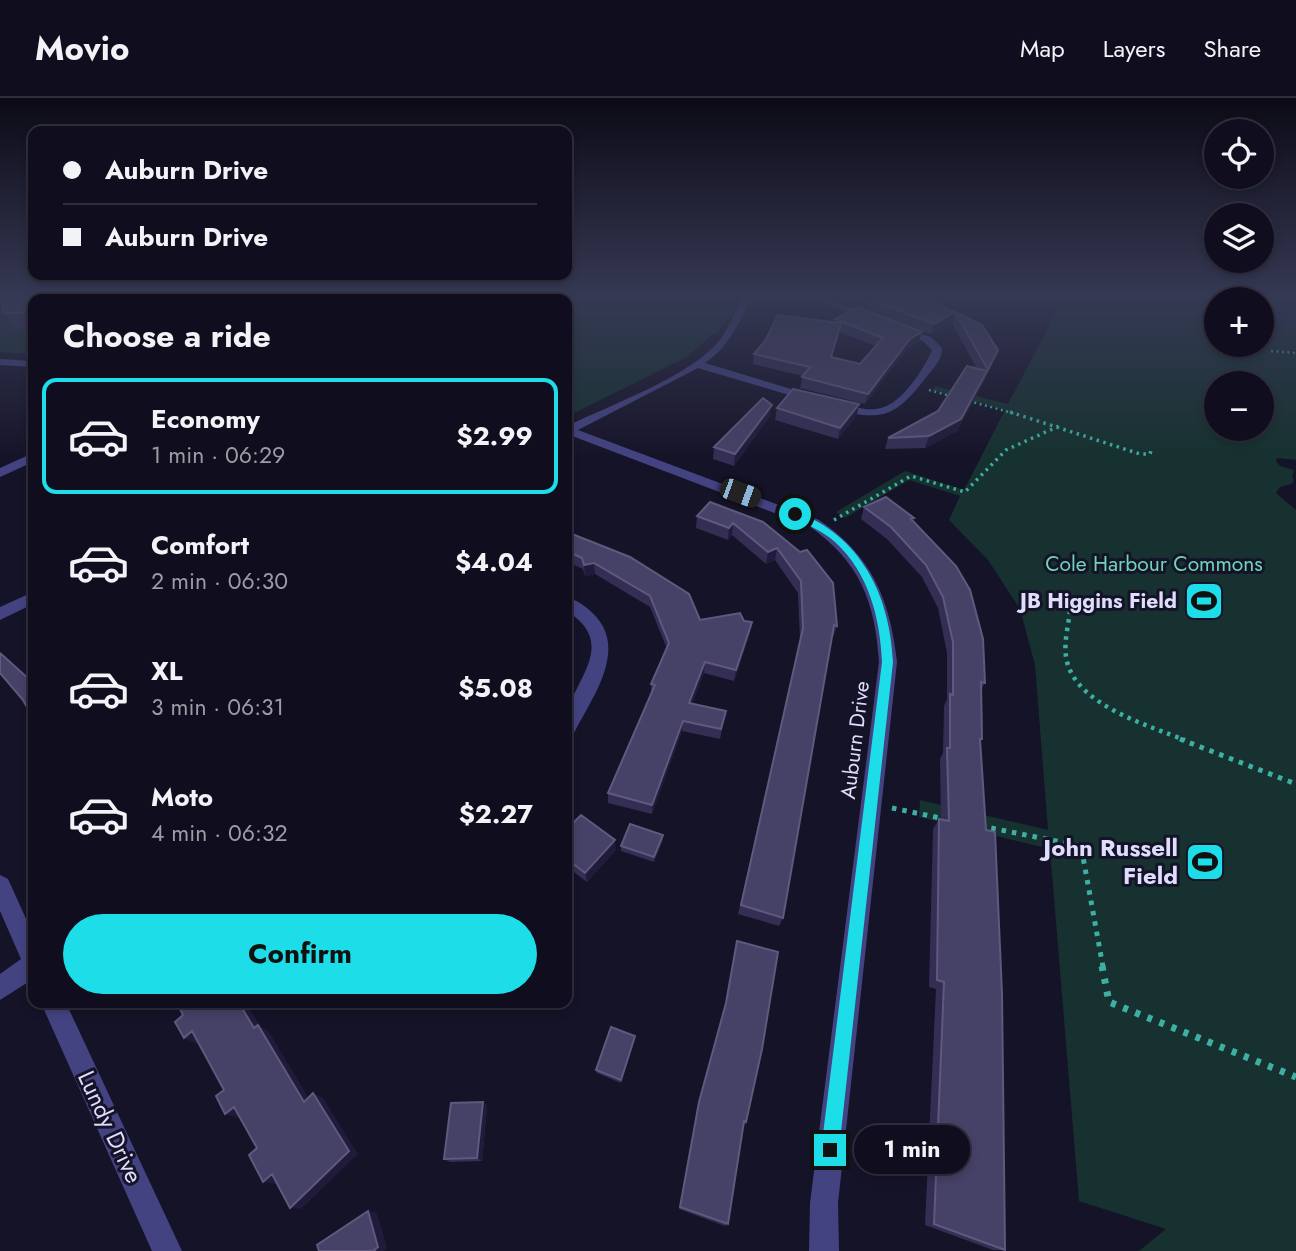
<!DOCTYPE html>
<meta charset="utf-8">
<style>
:root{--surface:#100e1e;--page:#1e1c2b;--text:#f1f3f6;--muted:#9c9ca4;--line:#302e3c;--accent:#1ddee8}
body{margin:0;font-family:Jost,sans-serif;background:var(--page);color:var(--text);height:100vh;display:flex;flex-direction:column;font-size:26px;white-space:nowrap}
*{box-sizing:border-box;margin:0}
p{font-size:23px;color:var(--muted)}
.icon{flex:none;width:38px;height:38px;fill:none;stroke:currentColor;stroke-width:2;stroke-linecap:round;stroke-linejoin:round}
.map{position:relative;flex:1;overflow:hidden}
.side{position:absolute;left:28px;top:196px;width:544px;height:714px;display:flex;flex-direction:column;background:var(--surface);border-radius:14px;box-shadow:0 4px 10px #0003,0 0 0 2px var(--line)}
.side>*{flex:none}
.banner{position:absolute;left:28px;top:28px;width:544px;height:154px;border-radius:14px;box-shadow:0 4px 10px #0003,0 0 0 2px var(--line);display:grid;align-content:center;height:154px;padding:0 35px;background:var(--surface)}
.tools{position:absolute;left:1204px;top:21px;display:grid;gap:14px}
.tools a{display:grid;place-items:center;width:70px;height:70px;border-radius:50%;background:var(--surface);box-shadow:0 4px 10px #0003,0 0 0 2px var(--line);font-size:35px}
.end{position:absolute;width:32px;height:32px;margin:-16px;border:9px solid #1ddee8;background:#111;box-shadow:0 0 0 4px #111}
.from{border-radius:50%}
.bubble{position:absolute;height:49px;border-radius:24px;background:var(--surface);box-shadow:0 4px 10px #0003,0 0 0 2px var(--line);font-size:23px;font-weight:700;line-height:49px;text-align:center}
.car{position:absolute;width:21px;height:42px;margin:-21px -10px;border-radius:9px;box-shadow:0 0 5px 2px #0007;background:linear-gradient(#222 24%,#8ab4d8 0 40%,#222 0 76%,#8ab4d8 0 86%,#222 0)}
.banner b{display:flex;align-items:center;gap:24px;height:66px;font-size:26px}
.banner b+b{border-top:2px solid var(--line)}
.banner i{width:18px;height:18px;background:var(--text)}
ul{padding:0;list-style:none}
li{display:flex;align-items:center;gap:21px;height:116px;margin:0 14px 10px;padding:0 21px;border:4px solid transparent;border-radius:14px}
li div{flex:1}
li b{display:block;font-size:26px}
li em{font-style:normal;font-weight:700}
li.active{border-color:var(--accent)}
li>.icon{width:63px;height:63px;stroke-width:1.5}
h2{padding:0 35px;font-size:32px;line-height:84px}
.primary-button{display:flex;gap:14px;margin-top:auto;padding:14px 35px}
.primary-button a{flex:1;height:80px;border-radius:42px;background:var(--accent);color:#111;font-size:28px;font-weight:700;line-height:80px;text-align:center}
header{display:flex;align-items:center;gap:42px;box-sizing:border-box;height:98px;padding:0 35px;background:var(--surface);border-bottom:2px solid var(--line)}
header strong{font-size:33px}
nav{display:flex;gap:38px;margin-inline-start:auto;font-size:24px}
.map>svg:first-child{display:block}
.green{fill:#16312f;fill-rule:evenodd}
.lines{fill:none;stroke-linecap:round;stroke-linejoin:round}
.stream{stroke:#162e4d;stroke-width:4.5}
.path-far4{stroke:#3dafa3;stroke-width:2.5;stroke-dasharray:2 3.5;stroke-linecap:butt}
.path-far3{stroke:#3dafa3;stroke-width:3.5;stroke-dasharray:2.5 4.5;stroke-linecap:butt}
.path-far2{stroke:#3dafa3;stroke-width:4.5;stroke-dasharray:3.5 5;stroke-linecap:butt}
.path-far1{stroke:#3dafa3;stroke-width:5;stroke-dasharray:4.5 6;stroke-linecap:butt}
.path{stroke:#3dafa3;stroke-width:7;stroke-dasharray:5 8;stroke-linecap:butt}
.minor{fill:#434382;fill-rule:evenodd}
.wall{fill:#342e54;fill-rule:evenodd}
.shaded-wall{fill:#201b3b}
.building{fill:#464166;stroke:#5e597d;stroke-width:2}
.route{fill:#1ddee8}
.labels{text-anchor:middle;stroke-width:6;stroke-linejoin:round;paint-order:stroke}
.park-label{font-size:21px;fill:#6fd5b7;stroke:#151328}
.poi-label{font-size:21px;font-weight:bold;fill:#dfddfc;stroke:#151328;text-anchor:end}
.street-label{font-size:21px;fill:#dfddfc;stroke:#151328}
.near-poi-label{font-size:24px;font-weight:bold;fill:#dfddfc;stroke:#151328;text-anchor:end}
.near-street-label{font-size:24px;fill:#dfddfc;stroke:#151328}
</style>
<header>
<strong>Movio</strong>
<nav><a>Map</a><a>Layers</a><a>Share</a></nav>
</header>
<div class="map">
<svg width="1296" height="1153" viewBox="0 0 1296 1153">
<rect width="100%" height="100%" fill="#151328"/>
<!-- green -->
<path class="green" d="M 0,199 L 232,199 L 33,201 L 33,256 L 0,254 Z
M 558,199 L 742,199 L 717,236 L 713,236 L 687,259 L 572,316 L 567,315 L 567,201 L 556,201 Z
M 1060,199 L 1296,199 L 1296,362 L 1277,360 L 1276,363 L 1280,368 L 1294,372 L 1292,379 L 1294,382 L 1292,386 L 1280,389 L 1276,395 L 1296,412 L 1296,1153 L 1139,1153 L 1166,1131 L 1079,1103 L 1050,751 L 919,719 L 920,702 L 1048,732 L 1035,567 L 1020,511 L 988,462 L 949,422 L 960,398 L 909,382 L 845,420 L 836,414 L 905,373 L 964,392 L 1005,312 L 932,292 L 935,288 L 1008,306 L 1057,213 ZM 1216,201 L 1262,201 L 1262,247 L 1246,247 L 1240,250 L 1237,247 L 1216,247 L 1216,220 L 1208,206 L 1216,204 ZM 1216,285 L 1262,285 L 1262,331 L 1216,331 Z"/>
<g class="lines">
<!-- stream -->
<path class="stream" d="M 1265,199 L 1296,231"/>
<!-- path-far4 -->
<path class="path-far4" d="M 1271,253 L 1296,255
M 929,292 L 954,299
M 969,303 L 1016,316"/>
<!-- path-far3 -->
<path class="path-far3" d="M 1010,314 L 1140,356 L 1150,356 L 1151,353
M 834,422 L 911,378 L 965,394 L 1006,352 L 1059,328"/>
<!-- path-far2 -->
<path class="path-far2" d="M 1070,513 C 1068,530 1062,550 1068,567 C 1081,608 1149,628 1185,642"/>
<!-- path-far1 -->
<path class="path-far1" d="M 1180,641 L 1296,686
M 892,710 L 945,721
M 981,728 L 1081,748 L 1103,869"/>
<!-- path -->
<path class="path" d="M 1102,868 L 1109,904 L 1296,979"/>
<!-- minor -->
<path class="minor" d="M 188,199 L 198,199 L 187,201 Z
M 204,199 L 214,199 L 203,201 Z
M 238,199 L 248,199 L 237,201 Z
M 465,199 L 475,199 L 464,201 Z
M 743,199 L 753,199 C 738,225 730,248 705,265 L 814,298 L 814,302 L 806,302 L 698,270 L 578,332 L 819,422 C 872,458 890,501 897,564 L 838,1105 L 839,1153 L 809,1153 L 810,1105 L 879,564 C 875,503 860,464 809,428 L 567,336 L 567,328 C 610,307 689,279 719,243 C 729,230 735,213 743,199 Z
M 809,199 L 823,199 L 877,220 L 868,222 Z
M 894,228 L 931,239 L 942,250 C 943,260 934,270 927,278 C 896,319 883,324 833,311 L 833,305 L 837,304 C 851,308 867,314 881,310 C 902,305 924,271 932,252 L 923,243 L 894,232 Z
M 0,261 L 33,263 L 33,269 L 0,267 Z
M 33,355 L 33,364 L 0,379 L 0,370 Z
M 33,494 L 33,506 L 0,522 L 0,509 Z
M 567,499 C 579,503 590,511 598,521 C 626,556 590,603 574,635 L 567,638 C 567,629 565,618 568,610 C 583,572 613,543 567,513 Z
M 0,777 L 8,781 L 33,836 L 33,881 L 0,902 L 0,876 L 21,861 L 0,813 Z
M 41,905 L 66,905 L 182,1153 L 152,1153 Z"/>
</g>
<!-- wall -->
<path class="wall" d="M 0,199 L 146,199 L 138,201 L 33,201 L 33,231 L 15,231 L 4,215 Z
M 855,199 L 925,199 L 954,214 L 951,224 L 931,236 L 868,213 L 869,207 L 867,206 L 868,204 Z
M 955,214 L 998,252 L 984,283 L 957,333 L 925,350 L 885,351 L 888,340 L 938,313 L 977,271 L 952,225 Z
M 835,221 L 922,234 L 919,244 L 907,251 L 865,306 L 800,290 L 803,278 L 753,266 L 754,256 L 834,224 ZM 839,234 L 876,248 L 860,266 L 832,259 Z
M 777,310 L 857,317 L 838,341 L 775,322 Z
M 770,318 L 734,368 L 713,361 L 714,349 Z
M 864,409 L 914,420 L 913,423 L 985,585 L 981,592 L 982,641 L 980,645 L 1005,1152 L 993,1152 L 925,1127 L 936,891 L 929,889 L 933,731 L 939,721 L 941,721 L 940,661 L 943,655 L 944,608 L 947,601 L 947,555 L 938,510 L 922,479 L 887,441 L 861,421 Z
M 697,418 L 763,424 L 837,528 L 833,539 L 832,539 L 783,820 L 779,828 L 738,816 L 800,542 L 798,495 L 775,462 L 766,466 L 732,437 L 728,442 L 696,430 Z
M 567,422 L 571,423 L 572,434 L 570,436 L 700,522 L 750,535 L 734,583 L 704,575 L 692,606 L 726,613 L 720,641 L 682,633 L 652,716 L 608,705 L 608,695 L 651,595 L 651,586 L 667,551 L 650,509 L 595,476 L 585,478 L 583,471 L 567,464 Z
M 567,731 L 616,752 L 587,784 L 567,769 Z
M 663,742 L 654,764 L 621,753 L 621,748 Z
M 737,843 L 746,1024 L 744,1028 L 728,1126 L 725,1128 L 679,1111 L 698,1009 L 724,912 Z
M 635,941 L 621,985 L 597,975 L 596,972 Z
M 483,1004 L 487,1008 L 482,1063 L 450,1064 L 444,1061 Z"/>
<!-- shaded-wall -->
<path class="shaded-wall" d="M 84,199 L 96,199 L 97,201 L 85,201 Z
M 96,199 L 146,199 L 138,201 L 97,201 Z
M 33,213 L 33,231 L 22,215 Z
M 954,214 L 951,224 L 931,236 L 934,226 Z
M 922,234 L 919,244 L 907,251 L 865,306 L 868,296 L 910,241 Z
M 987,273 L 983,284 L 957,333 L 925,350 L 929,338 Z
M 859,306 L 857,317 L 838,341 L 840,330 Z
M 772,307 L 770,318 L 734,368 L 735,356 Z
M 571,423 L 572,434 L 567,439 L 567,426 Z
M 733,425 L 732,437 L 728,442 L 729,430 Z
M 777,450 L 775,462 L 766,466 L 768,454 Z
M 594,465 L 595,476 L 585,478 L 584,467 Z
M 752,524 L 750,535 L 734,583 L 736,572 Z
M 705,564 L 704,575 L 688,616 L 689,605 Z
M 683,623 L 682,633 L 652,716 L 652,707 Z
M 663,737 L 663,742 L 654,764 L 654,759 Z
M 615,742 L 616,752 L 587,784 L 585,775 Z
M 239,905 L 246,905 L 260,928 L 269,934 L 314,1009 L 304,1004 L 254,930 Z
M 192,933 L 205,940 L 197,946 L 184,940 Z
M 635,938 L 635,941 L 621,985 L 621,982 Z
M 313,995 L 323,1000 L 358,1056 L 301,1111 L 290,1110 Z
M 483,1004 L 487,1008 L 482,1063 L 477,1060 Z
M 234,1009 L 246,1013 L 238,1020 L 225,1016 Z
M 272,1076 L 283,1079 L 275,1086 L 263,1084 Z
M 368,1113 L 377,1115 L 387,1150 L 383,1153 L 375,1153 Z"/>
<!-- building -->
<path class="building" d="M 0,199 L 84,199 L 85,201 L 33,201 L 33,213 L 22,215 L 4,215 Z
M 332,199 L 355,199 L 376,201 L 329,201 Z
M 498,199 L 539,199 L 537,201 L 496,201 Z
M 875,199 L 925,199 L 954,214 L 934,226 L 870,202 Z
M 857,209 L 922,234 L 910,241 L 868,296 L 802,279 L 810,269 L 754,256 L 765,243 L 778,217 L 841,225 L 831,259 L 860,266 L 883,240 L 835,221 Z
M 955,214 L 982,227 L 998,252 L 988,272 Z
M 967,268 L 987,273 L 961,321 L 929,338 L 888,340 L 938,313 Z
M 793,291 L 859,306 L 840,330 L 777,310 Z
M 763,300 L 772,307 L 735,356 L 714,349 Z
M 886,399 L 914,420 L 911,421 L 956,468 L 970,492 L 983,541 L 985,585 L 981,584 L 982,641 L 980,641 L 986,732 L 995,734 L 1002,896 L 1005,1152 L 934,1126 L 944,884 L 937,882 L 939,721 L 949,723 L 947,650 L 950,650 L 950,596 L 953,597 L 953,544 L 943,499 L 926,467 L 891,429 L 864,409 Z
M 710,404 L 763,424 L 800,454 L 807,452 L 833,485 L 837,528 L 834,527 L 783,820 L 741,807 L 803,530 L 801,483 L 777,450 L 768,454 L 733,425 L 729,430 L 697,418 Z
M 567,434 L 630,459 L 689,496 L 700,522 L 740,515 L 744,523 L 752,524 L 736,572 L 705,564 L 689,605 L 726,613 L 721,631 L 683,623 L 652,707 L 608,695 L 655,587 L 651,586 L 669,545 L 650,498 L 594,465 L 584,467 L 582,460 L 567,453 Z
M 0,555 L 30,582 L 33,581 L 33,620 L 23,602 L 0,575 Z
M 581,717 L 615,742 L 585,775 L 567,761 L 567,731 Z
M 630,726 L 663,737 L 654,759 L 621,748 Z
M 737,843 L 778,854 L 762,951 L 746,1024 L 744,1023 L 728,1126 L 680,1109 L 699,1004 L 726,905 Z
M 177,905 L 239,905 L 254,930 L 258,927 L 304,1004 L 313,995 L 349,1053 L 290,1110 L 272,1076 L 263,1084 L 249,1057 L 257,1050 L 234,1009 L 225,1016 L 216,998 L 224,992 L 192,933 L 184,940 L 175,924 L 183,917 Z
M 611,929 L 635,938 L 621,982 L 596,972 Z
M 483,1004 L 477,1060 L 444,1061 L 451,1005 Z
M 368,1113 L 378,1149 L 374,1152 L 375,1153 L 319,1153 L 317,1147 Z"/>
<!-- sky -->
<linearGradient id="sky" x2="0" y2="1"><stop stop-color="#0c0a16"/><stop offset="0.55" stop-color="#353953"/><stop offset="1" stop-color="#353953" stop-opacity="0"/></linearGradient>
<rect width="1296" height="361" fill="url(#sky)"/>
<!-- route -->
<path class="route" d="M 795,413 C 861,438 890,497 893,564 L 839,1052 L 836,1058 L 830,1061 L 824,1058 L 821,1052 L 882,564 C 880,520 869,475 835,444 C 823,433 805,426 792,418 L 790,416 Z"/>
<!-- icons -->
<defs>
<g id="stadium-square" transform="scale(2.0125)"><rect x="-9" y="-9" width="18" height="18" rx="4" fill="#1ddee8" stroke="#151328"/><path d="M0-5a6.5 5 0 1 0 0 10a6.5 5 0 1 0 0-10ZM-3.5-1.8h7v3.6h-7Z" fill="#111"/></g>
</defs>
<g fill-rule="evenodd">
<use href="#stadium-square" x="1204" y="503"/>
<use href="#stadium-square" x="1205" y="764"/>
</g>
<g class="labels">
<!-- park labels -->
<g class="park-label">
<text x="1154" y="473">Cole Harbour Commons</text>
</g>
<!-- poi labels -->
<g class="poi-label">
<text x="1177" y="510">JB Higgins Field</text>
</g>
<!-- street labels -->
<g class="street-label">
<text transform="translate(855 642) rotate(-83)" y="7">Auburn Drive</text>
</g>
<!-- near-poi labels -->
<g class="near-poi-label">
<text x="1178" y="758">John Russell<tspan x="1178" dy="28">Field</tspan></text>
</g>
<!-- near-street labels -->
<g class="near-street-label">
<text transform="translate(110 1029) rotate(65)" y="8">Lundy Drive</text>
</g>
</g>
</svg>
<div class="tools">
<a><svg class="icon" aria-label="locate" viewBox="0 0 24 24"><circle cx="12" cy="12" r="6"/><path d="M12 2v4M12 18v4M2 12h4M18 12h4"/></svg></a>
<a><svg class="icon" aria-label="layers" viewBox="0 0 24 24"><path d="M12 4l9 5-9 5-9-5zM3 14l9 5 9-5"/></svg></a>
<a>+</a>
<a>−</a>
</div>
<i class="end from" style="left:795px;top:416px"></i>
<i class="end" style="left:830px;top:1052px"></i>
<div class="bubble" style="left:854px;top:1027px;width:116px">1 min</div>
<i class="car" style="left:740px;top:395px;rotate:110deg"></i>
<div class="banner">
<b><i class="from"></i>Auburn Drive</b>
<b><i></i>Auburn Drive</b>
</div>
<section class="side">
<h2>Choose a ride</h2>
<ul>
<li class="active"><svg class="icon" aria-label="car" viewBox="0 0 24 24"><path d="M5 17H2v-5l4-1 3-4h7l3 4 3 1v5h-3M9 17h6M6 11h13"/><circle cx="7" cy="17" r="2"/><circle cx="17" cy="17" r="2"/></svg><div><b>Economy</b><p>1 min · 06:29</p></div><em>$2.99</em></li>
<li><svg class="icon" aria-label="car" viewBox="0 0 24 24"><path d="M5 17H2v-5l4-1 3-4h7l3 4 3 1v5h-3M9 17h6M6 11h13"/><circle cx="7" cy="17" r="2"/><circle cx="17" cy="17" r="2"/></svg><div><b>Comfort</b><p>2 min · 06:30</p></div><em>$4.04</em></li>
<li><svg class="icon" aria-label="car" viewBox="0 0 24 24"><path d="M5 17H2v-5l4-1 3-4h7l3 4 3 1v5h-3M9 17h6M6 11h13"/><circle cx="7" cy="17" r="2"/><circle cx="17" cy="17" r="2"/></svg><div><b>XL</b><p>3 min · 06:31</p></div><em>$5.08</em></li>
<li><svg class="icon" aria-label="car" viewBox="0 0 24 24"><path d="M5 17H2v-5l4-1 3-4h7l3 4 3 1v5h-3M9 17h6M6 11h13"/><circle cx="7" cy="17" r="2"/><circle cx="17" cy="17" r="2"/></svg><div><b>Moto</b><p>4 min · 06:32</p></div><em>$2.27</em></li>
</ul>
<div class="primary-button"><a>Confirm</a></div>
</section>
</div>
